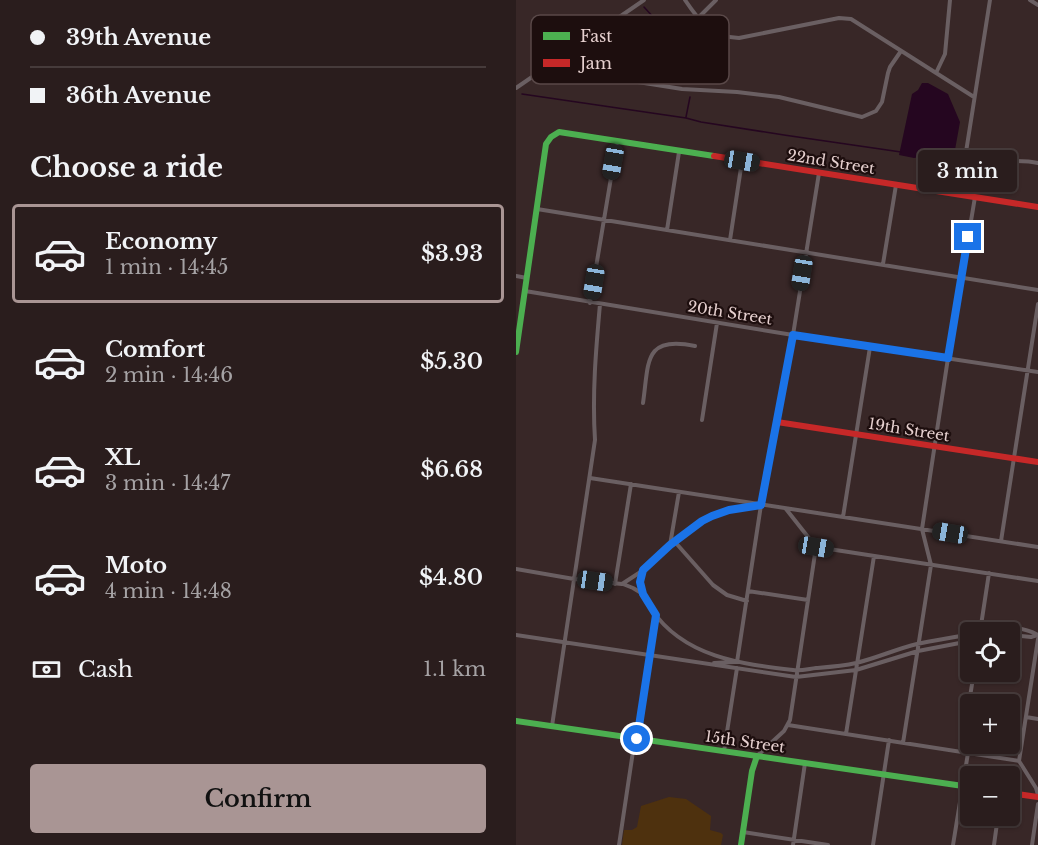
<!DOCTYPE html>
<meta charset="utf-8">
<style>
:root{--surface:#2a1d1d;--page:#322626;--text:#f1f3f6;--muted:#a5a2a4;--line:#463b3b;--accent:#a99594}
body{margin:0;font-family:"Libre Baskerville",serif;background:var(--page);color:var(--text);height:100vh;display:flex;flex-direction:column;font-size:22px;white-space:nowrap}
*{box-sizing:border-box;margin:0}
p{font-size:20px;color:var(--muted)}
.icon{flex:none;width:33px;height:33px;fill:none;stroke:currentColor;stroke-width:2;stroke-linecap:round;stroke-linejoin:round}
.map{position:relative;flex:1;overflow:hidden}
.details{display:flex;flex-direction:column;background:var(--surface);width:516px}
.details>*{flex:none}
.hud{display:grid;align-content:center;height:132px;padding:0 30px;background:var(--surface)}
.fabs{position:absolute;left:444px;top:622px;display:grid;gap:12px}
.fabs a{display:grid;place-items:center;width:60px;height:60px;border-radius:6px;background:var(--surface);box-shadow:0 2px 4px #0004,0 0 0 2px var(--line);font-size:30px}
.end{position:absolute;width:27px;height:27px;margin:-14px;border:8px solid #1a73e8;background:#fff;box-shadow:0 0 0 3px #fff}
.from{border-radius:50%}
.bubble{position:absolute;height:42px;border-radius:6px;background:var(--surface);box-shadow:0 2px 4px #0004,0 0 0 2px var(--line);font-size:20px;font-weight:600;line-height:42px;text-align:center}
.car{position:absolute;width:18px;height:36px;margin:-18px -9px;border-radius:8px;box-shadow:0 0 4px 2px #0007;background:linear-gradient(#222 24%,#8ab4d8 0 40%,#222 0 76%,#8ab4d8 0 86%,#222 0)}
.hud b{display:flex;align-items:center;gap:21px;height:57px;font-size:22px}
.hud b+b{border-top:2px solid var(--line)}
.hud i{width:15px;height:15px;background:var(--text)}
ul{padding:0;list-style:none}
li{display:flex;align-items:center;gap:18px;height:99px;margin:0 12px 9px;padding:0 18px;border:3px solid transparent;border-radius:6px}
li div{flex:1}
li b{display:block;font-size:22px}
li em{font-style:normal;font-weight:600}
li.selected{border-color:var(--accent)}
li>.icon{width:54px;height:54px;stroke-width:1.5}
h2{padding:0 30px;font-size:27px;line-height:72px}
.pay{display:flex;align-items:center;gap:15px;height:66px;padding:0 30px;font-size:22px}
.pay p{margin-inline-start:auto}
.action{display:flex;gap:12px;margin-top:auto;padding:12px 30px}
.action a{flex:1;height:69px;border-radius:6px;background:var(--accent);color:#111;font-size:24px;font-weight:600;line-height:69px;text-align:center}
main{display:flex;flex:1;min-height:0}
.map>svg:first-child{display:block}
.green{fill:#4e310e}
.water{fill:#250620}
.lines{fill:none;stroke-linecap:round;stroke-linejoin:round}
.stream{stroke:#250620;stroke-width:1.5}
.street{stroke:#6a5f62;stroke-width:4}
.fast{stroke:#4caf50;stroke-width:6}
.jam{stroke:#c62828;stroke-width:6}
.route{stroke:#1a73e8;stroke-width:8}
.labels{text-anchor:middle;stroke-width:4.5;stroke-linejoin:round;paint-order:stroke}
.street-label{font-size:15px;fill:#e6d0cf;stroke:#1d0e0e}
.key{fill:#1d0e0e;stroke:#594848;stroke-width:1.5}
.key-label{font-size:16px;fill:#e6d0cf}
</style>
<main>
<section class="details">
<div class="hud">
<b><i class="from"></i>39th Avenue</b>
<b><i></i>36th Avenue</b>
</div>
<h2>Choose a ride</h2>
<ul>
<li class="selected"><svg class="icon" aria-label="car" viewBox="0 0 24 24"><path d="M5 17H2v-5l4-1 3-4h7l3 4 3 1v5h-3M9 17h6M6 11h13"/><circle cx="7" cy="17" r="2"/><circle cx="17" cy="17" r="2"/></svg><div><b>Economy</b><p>1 min · 14:45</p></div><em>$3.93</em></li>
<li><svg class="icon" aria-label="car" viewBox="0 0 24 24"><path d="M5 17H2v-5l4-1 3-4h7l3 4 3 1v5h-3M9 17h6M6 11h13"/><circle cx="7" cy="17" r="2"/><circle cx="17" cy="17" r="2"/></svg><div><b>Comfort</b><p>2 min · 14:46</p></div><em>$5.30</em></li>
<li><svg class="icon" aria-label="car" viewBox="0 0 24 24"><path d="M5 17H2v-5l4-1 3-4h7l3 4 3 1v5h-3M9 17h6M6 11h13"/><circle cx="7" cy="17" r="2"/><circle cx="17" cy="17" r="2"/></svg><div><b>XL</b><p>3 min · 14:47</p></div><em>$6.68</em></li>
<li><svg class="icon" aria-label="car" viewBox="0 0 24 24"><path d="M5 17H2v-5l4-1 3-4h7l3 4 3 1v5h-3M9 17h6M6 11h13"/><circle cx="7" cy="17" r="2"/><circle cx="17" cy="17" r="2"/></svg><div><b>Moto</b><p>4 min · 14:48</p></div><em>$4.80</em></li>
</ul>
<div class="pay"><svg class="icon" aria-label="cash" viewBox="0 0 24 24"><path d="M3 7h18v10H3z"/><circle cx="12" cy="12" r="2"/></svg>Cash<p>1.1 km</p></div>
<div class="action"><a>Confirm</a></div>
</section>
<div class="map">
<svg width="522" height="845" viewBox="0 0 522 845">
<rect width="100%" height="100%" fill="#382727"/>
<!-- green -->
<path class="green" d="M 153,797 L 170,799 L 195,816 L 194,830 L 205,833 L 207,835 L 205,845 L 106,845 L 108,830 L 116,830 L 121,827 L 125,806 Z"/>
<!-- water -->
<path class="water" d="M 406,83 L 412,83 L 432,94 L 444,122 L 437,161 L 409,156 L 398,158 L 383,155 L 396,94 L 402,90 Z"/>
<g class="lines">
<!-- stream -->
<path class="stream" d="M 128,7 L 139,19
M 146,28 L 173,66 L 178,70 L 177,83
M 6,94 L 170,118 L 185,122 L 268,135 L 385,152
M 170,117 L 174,97"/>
<!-- street -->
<path class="street" d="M 169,0 C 183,21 195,37 223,38 L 323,18 L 335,19 L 458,97
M 474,0 L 450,152 L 451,159 C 464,168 483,162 498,161 C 506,161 514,161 522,163
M 514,0 L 522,5
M 181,19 L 200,0
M 53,52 C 60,63 65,71 78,75 L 166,89 L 221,92 L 263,97 L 346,117 L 360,111 L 366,102 L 372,73 L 374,67 L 385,51
M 420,73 L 429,54 L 434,0
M 0,88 L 128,0
M 21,209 L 522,290
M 151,230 L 163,152
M 214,240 L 226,161
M 367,264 L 380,185
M 0,276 L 11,278
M 9,291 L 277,335 L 522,372
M 74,303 L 101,142
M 127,403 C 133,363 127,335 179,346
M 186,420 L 201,323
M 74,478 L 522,547
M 245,505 C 231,508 215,509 201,514 C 182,521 164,537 149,550 C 124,573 115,578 136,610 C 168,657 225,664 277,670 C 285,671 292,669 300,668 C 313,667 327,666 340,663 C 361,658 380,649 401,644 C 418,640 437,638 454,634
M 327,517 L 354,347
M 485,541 L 522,304
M 159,542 L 197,585 L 211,595 L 231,601
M 154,545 L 163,492
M 300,547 L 522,581
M 0,569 L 58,579 L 106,584 L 126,571
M 99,584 L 115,484
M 107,584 L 117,588 L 127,594
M 232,591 L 292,600
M 464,632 L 473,573
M 461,633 C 481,628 503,624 522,635
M 0,635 L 280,677 L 340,670 L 402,651 L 454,641
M 494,635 L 515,637 L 522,635
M 522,639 L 503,761 L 520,788 L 522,795
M 221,662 L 245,505 L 277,335 L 303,173
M 198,663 L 218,662
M 510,717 L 522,719
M 272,725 L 503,761
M 36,726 L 79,440 C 76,394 80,349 84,304
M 330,734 L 358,556
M 121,738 L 140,615
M 387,743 L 415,565 L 406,529 L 432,358 L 459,197
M 208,751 L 221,668
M 445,752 L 458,672
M 242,755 L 268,731 L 274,720 L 300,547 L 270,509
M 227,832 L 312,845
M 103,845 L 119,738
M 277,845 L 289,763
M 357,845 L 373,740
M 437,845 L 452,753
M 478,845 L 482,816
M 516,845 L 522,804"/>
<!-- fast -->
<path class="fast" d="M 0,352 L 30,144 L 35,137 L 43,132 L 198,156
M 0,721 L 454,787
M 225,845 L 236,771 L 241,756"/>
<!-- jam -->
<path class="jam" d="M 198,156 L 522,207
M 261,422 L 522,462
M 494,793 L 522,797"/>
</g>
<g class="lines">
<!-- route -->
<path class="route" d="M 121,739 L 140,615 L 127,594 L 124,582 L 127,570 L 154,545 L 186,521 L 196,516 L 213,510 L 245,505 L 277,335 L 432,358 L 452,237"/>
</g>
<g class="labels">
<!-- street labels -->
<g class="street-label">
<text transform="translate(315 162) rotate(9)" y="5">22nd Street</text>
<text transform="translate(214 313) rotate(9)" y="5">20th Street</text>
<text transform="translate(393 430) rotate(9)" y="5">19th Street</text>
<text transform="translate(229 742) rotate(8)" y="5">15th Street</text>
</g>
</g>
<!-- legend -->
<rect x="15" y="15" width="198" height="69" rx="9" class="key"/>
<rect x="27" y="32" width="27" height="8" fill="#4caf50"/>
<rect x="27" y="59" width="27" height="8" fill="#c62828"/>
<g class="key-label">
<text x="64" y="42">Fast</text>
<text x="64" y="69">Jam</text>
</g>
</svg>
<div class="fabs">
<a><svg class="icon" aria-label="locate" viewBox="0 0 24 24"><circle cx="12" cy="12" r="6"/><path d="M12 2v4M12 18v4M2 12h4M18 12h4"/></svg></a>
<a>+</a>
<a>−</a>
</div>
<i class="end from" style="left:121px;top:739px"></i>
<i class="end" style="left:452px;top:237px"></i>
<div class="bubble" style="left:402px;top:150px;width:99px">3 min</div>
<i class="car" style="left:226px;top:161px;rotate:99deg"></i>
<i class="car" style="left:97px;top:162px;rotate:190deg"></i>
<i class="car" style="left:286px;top:273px;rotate:189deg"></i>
<i class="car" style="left:78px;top:282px;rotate:189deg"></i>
<i class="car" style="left:434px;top:533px;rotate:279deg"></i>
<i class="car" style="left:300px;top:547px;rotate:99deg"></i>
<i class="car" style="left:79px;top:581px;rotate:98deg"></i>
</div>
</main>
